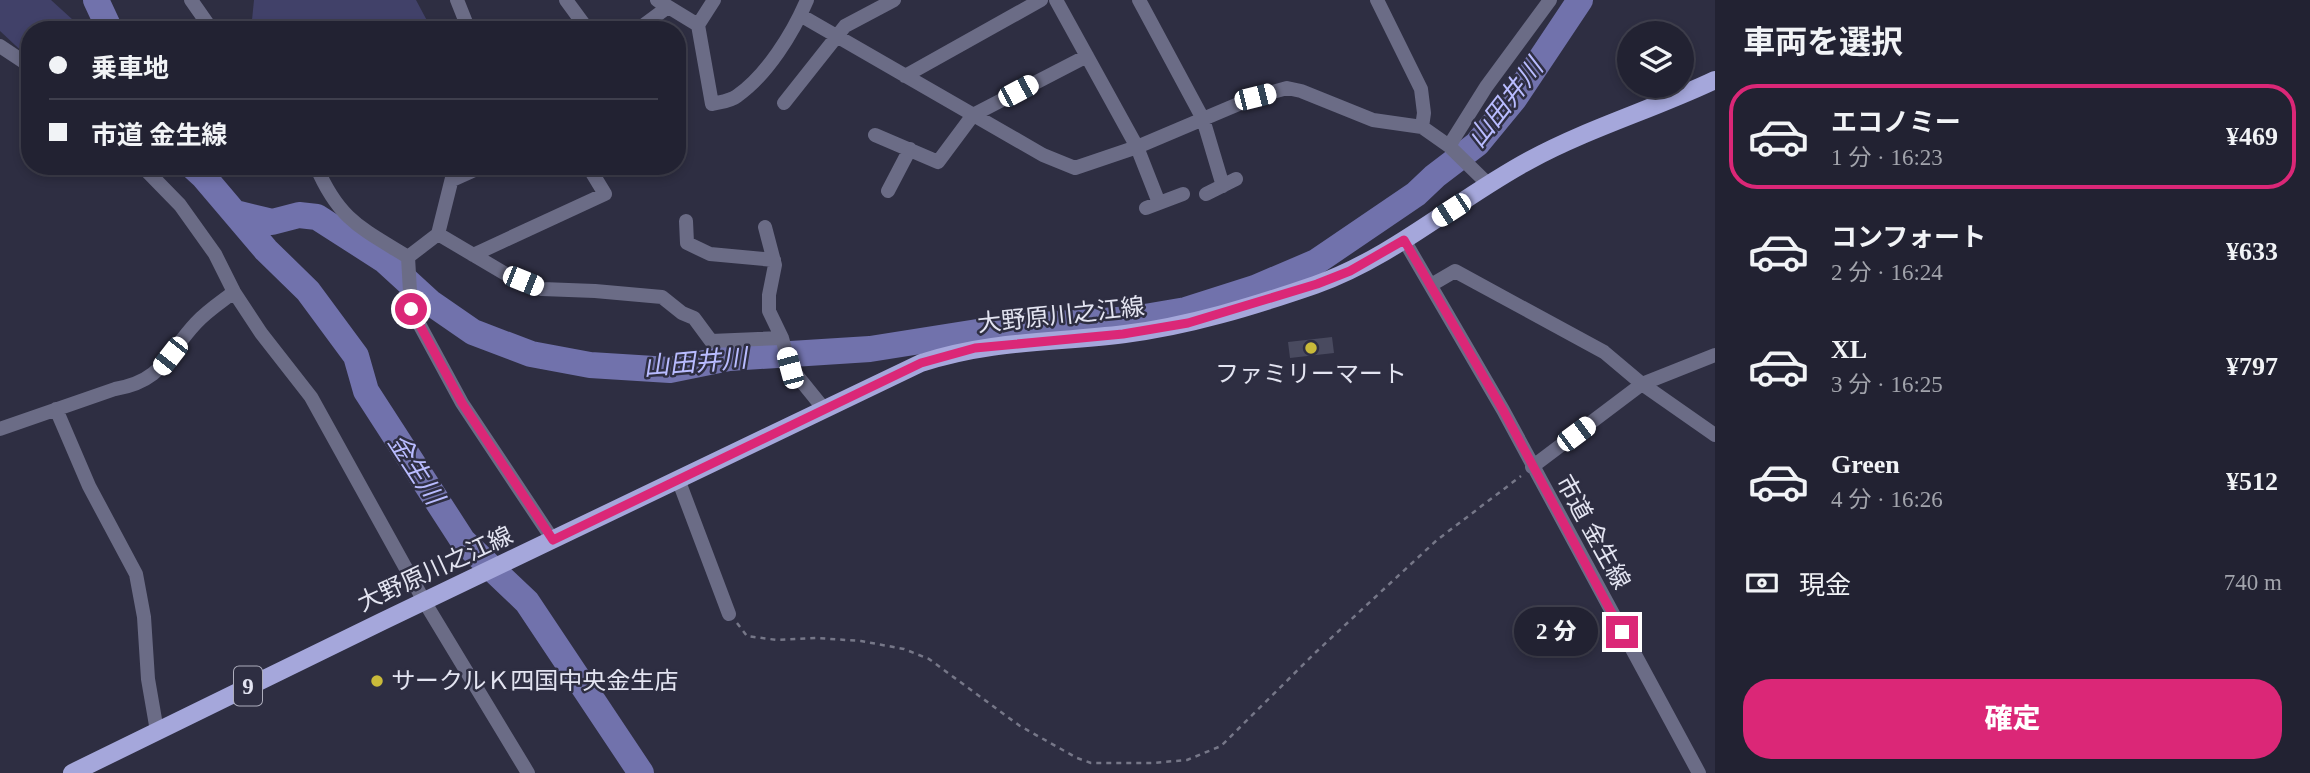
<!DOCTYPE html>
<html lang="ja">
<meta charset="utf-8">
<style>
:root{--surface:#222232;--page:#2a2a3a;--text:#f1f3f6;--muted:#a2a4ac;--line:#3f3f4d;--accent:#db2777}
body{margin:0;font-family:"Times New Roman","Noto Sans JP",serif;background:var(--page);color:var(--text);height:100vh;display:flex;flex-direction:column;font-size:26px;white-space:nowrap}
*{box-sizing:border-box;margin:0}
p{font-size:23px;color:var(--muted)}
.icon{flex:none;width:38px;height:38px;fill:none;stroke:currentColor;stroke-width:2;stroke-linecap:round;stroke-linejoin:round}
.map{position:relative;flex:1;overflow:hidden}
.panel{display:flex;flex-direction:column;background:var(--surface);width:595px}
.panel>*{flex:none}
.hud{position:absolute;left:21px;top:21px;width:665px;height:154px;border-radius:28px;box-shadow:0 4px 10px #0003,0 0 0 2px var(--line);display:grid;align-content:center;height:154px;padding:0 28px;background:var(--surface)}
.buttons{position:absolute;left:1617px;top:21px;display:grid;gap:14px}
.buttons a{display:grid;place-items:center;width:77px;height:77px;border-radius:50%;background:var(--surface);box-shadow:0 4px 10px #0003,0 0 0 2px var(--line);font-size:35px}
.end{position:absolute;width:32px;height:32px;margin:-16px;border:9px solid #db2777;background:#fff;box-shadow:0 0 0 4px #fff}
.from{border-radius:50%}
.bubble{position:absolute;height:49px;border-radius:24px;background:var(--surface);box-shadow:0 4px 10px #0003,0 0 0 2px var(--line);font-size:23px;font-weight:800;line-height:49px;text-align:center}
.car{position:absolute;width:21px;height:42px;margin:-21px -10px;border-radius:9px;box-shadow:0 0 5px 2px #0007;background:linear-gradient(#fff 24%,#345 0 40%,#fff 0 76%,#345 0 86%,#fff 0)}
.hud b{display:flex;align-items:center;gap:24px;height:66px;font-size:26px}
.hud b+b{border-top:2px solid var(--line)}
.hud i{width:18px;height:18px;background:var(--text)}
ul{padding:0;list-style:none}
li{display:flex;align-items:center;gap:21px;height:105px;margin:0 14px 10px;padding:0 14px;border:4px solid transparent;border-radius:28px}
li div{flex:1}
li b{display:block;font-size:26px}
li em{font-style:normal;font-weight:800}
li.active{border-color:var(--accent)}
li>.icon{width:63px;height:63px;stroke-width:1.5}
h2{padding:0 28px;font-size:32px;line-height:84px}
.pay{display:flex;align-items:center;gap:18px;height:77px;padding:0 28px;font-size:26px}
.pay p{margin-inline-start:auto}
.cta{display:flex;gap:14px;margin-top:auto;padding:14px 28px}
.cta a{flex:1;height:80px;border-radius:28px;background:var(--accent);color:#fff;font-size:28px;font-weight:800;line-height:80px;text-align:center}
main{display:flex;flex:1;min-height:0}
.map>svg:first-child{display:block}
.green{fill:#414169}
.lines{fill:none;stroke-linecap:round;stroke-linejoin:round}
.river{stroke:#7172ac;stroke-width:26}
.building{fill:#494a5f}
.path{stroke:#767788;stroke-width:2.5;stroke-dasharray:5 5;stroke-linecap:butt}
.minor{stroke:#6b6c86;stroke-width:14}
.major{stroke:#a5a7db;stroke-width:18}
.route{stroke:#db2777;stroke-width:9}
.poi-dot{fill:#c9ba3a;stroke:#2e2e42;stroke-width:2.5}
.labels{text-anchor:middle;stroke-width:5;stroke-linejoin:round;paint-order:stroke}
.shield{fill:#2e2e42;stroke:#adadbc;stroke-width:2}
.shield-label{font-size:23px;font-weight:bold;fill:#e3e4f1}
.street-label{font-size:24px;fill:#e3e4f1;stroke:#2e2e42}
.poi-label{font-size:24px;fill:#e3e4f1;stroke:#2e2e42}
.water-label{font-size:26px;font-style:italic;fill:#b9bcff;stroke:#2e2e42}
</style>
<main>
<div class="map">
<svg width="1715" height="773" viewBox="0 0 1715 773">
<rect width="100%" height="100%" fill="#2e2e42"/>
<!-- green -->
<path class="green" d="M 0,0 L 51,0 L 84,30 L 30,30 L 30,59 L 0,31 Z
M 254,0 L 416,0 L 432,30 L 251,30 Z"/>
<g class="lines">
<!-- river -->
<path class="river" d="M 96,0 L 110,30
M 192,166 L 204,177 L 266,250 L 308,291 L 356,356 L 366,391 L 463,541 L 527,602 L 641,773
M 235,213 L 272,222 L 299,215 L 317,217 L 384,260 L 431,303 L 473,332 L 531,354 L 590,365 L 670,370 L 729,358 L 870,349 L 1009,327 L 1133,319 L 1186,310 L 1255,288 L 1316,262 L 1416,194 L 1435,176 L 1477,144 L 1514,99 L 1580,0"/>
</g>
<!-- building -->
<path class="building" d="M 1332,337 L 1334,353 L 1290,358 L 1288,342 Z"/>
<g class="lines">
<!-- path -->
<path class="path" d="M 737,623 L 747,636 L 777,640 L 816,638 L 861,641 L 904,649 L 929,659 L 1020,726 L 1077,758 L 1091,763 L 1152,763 L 1187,760 L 1221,746 L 1316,652 L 1398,576 L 1437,540 L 1521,476"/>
<!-- minor -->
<path class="minor" d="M 191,0 L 212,30
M 457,0 L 469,30
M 566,0 L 588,30
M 657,0 L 698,25 L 712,104 C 720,102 731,101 737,96 C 767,75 793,33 807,0
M 1056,0 L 1137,147 L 1255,97 L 1287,88 L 1301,91 L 1373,120 L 1422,127 L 1449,146 L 1489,185
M 1139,0 L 1203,119 L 1223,186
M 1377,0 L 1421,89 L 1424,113 L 1422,127
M 800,15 L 1043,155 L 1075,168 L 1137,147 L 1159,203
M 698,25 L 714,0
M 637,30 L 668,7
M 0,46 L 30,66
M 905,76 L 1041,0
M 784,103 L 845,26 L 894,0
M 875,135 L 938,162 L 973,115 L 1087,56
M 1449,146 L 1486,87 L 1550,0
M 142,166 L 180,205 L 215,254 L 234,292 L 261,333 L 311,397 L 424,601 L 528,773
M 316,166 C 339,220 361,228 408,257
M 452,180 L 483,166
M 888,191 L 910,149
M 1206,194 L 1236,179
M 1146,208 L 1183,194
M 686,221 L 687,243 L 710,254 L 774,260
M 765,227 L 775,265 L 769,295 L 769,311 L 782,338 L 790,367 L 824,409
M 438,234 L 504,273 L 542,289 L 595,291 L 662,297 L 682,313 L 694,318 L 711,341 L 782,338
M 1404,240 L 1503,410 L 1699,773
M 473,255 L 605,194 L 588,166
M 408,257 L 411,309 L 462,403 L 553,540
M 408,257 L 438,234 L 455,166
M 1431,285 L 1455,271 L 1604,352 L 1642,384 L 1715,435
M 56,409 L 89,486 L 136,574 L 144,617 L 148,679 L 157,731
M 0,429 L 115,389 C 163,381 166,355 196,323 C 207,311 221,302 234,292
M 1532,467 L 1642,384 L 1715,355
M 678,479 L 729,614"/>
<!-- major -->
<path class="major" d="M 72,773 L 383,621 L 921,363 C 992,340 1053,343 1125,334 C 1189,326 1254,306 1315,285 C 1394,257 1457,199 1530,160 C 1589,128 1654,109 1715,80"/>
</g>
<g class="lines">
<!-- route -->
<path class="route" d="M 411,309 L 462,403 L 553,540 L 921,363 L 975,348 L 1123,334 L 1188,323 L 1317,284 L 1350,271 L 1404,240 L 1503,410 L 1622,632"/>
</g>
<!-- markers -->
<g class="poi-dot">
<circle cx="1311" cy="348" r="7"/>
<circle cx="377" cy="681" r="7"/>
</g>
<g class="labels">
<!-- shield labels -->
<rect class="shield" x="234" y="666.5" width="28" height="39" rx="5"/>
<g class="shield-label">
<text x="248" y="694">9</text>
</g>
<!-- street labels -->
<g class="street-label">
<text transform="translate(1061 315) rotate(-6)" y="8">大野原川之江線</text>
<text transform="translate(1593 532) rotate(61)" y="8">市道 金生線</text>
<text transform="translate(435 569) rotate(-25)" y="8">大野原川之江線</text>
</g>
<!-- poi labels -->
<g class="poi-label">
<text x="1311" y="382">ファミリーマート</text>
<text x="391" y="689" text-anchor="start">サークルＫ四国中央金生店</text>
</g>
<!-- water labels -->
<g class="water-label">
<text transform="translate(1505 103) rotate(-52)" y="9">山田井川</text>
<text transform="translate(695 362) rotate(-5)" y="9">山田井川</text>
<text transform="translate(416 469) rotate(57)" y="9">金生川</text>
</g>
</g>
</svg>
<div class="buttons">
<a><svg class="icon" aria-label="layers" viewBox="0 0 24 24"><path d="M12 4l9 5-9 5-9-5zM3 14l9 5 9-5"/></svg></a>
</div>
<i class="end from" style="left:411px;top:309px"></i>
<i class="end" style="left:1622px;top:632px"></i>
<div class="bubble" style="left:1514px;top:607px;width:84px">2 分</div>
<i class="car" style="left:1018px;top:91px;rotate:62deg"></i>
<i class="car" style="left:1255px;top:97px;rotate:76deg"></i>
<i class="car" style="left:1451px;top:210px;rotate:237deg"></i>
<i class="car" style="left:523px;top:281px;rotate:112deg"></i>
<i class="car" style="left:170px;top:356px;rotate:218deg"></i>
<i class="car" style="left:790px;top:368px;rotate:345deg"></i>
<i class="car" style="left:1576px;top:434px;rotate:53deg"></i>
<div class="hud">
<b><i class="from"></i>乗車地</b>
<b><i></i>市道 金生線</b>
</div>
</div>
<section class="panel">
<h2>車両を選択</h2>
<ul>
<li class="active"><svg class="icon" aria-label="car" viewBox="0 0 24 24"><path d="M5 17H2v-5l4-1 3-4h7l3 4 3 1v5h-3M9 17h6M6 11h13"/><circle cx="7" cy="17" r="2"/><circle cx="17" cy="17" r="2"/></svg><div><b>エコノミー</b><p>1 分 · 16:23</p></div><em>¥469</em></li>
<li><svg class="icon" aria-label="car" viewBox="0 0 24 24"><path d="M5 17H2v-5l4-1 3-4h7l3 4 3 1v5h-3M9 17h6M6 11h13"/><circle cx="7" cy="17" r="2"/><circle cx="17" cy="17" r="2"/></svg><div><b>コンフォート</b><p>2 分 · 16:24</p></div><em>¥633</em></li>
<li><svg class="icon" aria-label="car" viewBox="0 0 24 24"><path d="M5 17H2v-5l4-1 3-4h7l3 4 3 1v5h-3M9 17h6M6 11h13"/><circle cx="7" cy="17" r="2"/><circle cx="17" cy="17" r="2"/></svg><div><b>XL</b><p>3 分 · 16:25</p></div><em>¥797</em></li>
<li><svg class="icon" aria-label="car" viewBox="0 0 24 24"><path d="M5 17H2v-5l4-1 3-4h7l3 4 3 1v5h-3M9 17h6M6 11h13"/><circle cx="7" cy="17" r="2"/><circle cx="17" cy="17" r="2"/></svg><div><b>Green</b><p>4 分 · 16:26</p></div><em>¥512</em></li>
</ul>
<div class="pay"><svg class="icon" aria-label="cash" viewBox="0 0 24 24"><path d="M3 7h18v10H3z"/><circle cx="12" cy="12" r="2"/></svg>現金<p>740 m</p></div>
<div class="cta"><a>確定</a></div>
</section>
</main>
